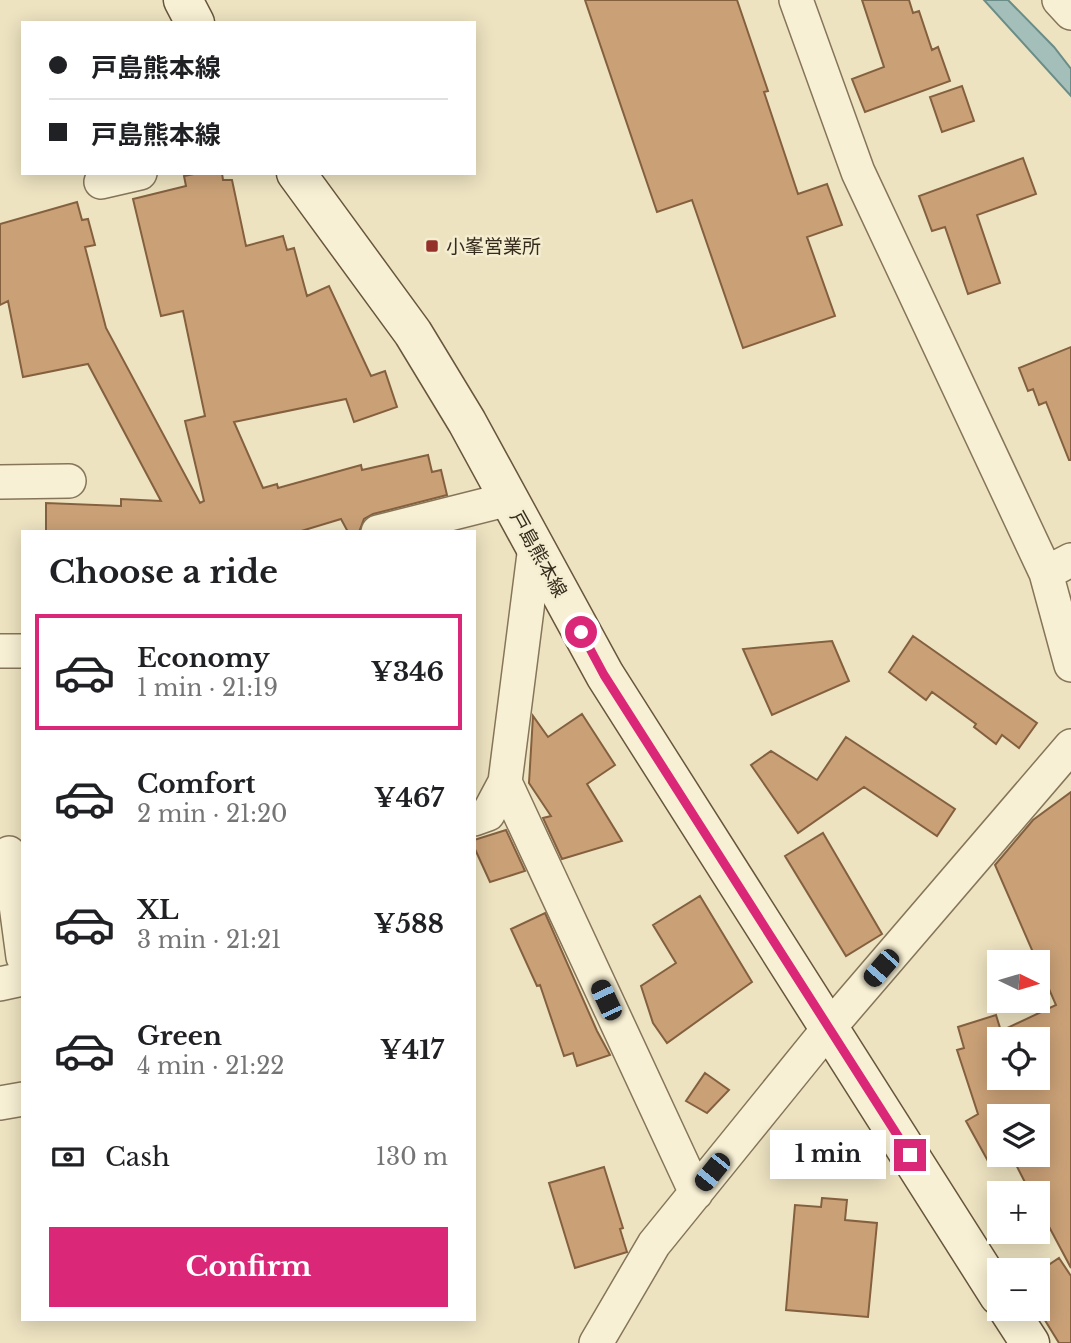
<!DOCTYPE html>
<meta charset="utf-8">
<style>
:root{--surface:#fff;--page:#f6f6f6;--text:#202124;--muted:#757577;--line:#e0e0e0;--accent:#db2777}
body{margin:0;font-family:"Libre Baskerville","Noto Sans JP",serif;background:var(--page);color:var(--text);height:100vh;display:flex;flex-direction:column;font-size:26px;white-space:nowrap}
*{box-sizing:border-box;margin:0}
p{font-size:23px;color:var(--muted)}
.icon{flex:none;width:38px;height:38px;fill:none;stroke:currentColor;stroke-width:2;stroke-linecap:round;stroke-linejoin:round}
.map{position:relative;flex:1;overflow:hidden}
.details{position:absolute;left:21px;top:530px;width:455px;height:791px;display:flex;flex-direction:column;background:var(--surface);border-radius:0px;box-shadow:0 4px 18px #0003}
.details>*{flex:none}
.guide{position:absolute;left:21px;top:21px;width:455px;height:154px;border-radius:0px;box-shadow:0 4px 18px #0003;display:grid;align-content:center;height:154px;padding:0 28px;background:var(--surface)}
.needle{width:46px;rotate:95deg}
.controls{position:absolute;left:987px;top:950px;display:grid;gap:14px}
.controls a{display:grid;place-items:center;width:63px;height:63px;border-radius:0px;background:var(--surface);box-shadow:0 4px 18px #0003;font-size:35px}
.end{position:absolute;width:32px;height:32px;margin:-16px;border:9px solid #db2777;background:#fff;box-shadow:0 0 0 4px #fff}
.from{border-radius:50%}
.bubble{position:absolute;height:49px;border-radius:0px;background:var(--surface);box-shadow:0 4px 18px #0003;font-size:23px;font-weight:700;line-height:49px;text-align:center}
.car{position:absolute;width:21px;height:42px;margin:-21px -10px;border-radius:9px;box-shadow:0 0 5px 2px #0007;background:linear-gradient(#222 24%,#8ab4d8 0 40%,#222 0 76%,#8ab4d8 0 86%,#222 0)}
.guide b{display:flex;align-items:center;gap:24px;height:66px;font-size:26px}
.guide b+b{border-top:2px solid var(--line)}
.guide i{width:18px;height:18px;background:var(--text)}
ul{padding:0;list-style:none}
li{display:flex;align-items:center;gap:21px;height:116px;margin:0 14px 10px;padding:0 14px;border:4px solid transparent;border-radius:0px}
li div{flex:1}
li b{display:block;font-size:26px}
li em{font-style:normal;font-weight:700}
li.on{border-color:var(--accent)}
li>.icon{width:63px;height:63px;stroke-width:1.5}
h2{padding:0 28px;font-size:32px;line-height:84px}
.pay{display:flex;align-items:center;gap:18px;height:77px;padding:0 28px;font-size:26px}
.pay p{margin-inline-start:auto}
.button{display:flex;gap:14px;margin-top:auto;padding:14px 28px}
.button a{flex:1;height:80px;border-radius:0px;background:var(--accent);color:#fff;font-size:28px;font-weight:700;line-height:80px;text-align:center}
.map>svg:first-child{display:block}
.water{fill:#a4bfb9;stroke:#6b8d87;stroke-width:2}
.building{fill:#caa177;stroke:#84603f;stroke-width:2;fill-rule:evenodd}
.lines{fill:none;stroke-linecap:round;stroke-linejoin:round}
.minor-casing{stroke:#867559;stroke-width:36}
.secondary-casing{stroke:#68563c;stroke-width:41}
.minor{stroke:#f8f0d4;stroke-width:33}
.secondary{stroke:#f8f0d4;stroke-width:38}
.route{stroke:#db2777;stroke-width:9}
.poi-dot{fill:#94322a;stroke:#f4edd0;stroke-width:2.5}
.labels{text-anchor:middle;stroke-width:5;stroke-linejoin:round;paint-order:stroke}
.poi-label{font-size:19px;fill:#362b1d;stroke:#f4edd0;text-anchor:start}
.street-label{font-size:19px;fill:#362b1d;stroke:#f4edd0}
</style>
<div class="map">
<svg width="1071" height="1343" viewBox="0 0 1071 1343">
<rect width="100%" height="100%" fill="#ede3c1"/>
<!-- water -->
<path class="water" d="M 984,0 L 1008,0 L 1054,47 L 1071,69 L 1071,96 Z"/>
<!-- building -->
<path class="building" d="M 585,0 L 737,0 L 768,91 L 764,92 L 798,194 L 827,184 L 842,225 L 807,237 L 835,316 L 743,348 L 692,200 L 657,212 Z
M 862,0 L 909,0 L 913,13 L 919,11 L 932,50 L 938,47 L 950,81 L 865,112 L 852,79 L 884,67 Z
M 962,86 L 974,121 L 942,132 L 930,97 Z
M 1023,158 L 1036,194 L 977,215 L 1000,283 L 968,294 L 945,227 L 932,231 L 919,196 Z
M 199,173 L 222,173 L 223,180 L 232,180 L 246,246 L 283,236 L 287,250 L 294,248 L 307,296 L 329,286 L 371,376 L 385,371 L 397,407 L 354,422 L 346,399 L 234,422 L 263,488 L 277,484 L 278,488 L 361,465 L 362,470 L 428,455 L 432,472 L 441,470 L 447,495 L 373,514 L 364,519 L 359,532 L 348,532 L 341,519 L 298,532 L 46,532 L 46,503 L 121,506 L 121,499 L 161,501 L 88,364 L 23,377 L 8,301 L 0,305 L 0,224 L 77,202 L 82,220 L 88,219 L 95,245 L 85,247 L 106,328 L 200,503 L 204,501 L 185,421 L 205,416 L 183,311 L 161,316 L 133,199 L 186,186 L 184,176 Z
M 1071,347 L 1071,460 L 1069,460 L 1046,402 L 1039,405 L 1033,389 L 1028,391 L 1019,368 Z
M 913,636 L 1037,723 L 1019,748 L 1002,735 L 996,744 L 974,727 L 976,724 L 932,692 L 926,700 L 889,672 Z
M 832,641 L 849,681 L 772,715 L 743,649 Z
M 582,714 L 615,765 L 587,784 L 622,841 L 562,859 L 543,818 L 551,816 L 529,783 L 533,716 L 548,737 Z
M 846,737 L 955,809 L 937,836 L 864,787 L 798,833 L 751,765 L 771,751 L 817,780 Z
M 1071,792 L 1071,1268 L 1038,1206 L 1038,1194 L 1031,1194 L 1011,1155 L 1038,1155 L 1038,1116 L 999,1116 L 999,1155 L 1004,1155 L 989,1163 L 966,1121 L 978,1114 L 957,1050 L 964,1048 L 958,1027 L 996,1015 L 1001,1031 L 1056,1005 L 995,865 L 1033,820 ZM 999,1040 L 1038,1040 L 1038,1078 L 999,1078 Z
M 506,830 L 525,871 L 490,882 L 474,847 L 474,840 Z
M 823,833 L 882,934 L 846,956 L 785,856 Z
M 700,896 L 752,982 L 667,1043 L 653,1023 L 641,986 L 676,963 L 653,925 Z
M 545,913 L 597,1031 L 610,1055 L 577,1066 L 573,1053 L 564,1056 L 540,985 L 537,986 L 511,929 Z
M 705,1073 L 729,1090 L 707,1113 L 686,1101 Z
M 604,1167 L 623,1228 L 620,1229 L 627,1252 L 575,1268 L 549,1183 Z
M 822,1198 L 847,1200 L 845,1220 L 877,1223 L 868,1317 L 786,1310 L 795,1205 L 821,1207 Z
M 1059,1258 L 1071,1276 L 1071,1343 L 1059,1343 L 1038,1309 L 1038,1272 Z"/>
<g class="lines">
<!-- minor casing -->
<g class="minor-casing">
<path id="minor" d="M 796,0 L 858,172 L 1046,573 L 1071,665
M 1059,0 L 1071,13
M 101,182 L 140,173
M 0,482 L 69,481
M 378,532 L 509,499
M 1046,573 L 1071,560
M 0,651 L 23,651
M 505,782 L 696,1193
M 474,819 L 488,814 L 505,782 L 535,546
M 9,853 L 23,957
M 0,984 L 23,979
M 0,1103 L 23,1099
M 596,1343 L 654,1244 L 829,1028 L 1071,746"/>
</g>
<!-- secondary casing -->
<g class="secondary-casing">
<path id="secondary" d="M 183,0 L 195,23
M 296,173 L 413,333 L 467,422 L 605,675 L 999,1296
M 1008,1309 L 1030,1343"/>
</g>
<!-- minor -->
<use href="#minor" class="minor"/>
<!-- secondary -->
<use href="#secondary" class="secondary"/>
</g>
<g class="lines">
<!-- route -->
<path class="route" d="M 581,632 L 604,675 L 910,1155"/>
</g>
<!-- markers -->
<rect class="poi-dot" x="425" y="239" width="14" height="14" rx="3.5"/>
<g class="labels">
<!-- poi labels -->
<g class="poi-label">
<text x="446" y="253">小峯営業所</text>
</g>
<!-- street labels -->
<g class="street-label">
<text transform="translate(539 554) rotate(61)" y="7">戸島熊本線</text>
</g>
</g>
</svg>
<div class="controls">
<a><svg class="needle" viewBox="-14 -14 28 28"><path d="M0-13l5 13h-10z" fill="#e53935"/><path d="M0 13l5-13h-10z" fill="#757577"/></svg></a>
<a><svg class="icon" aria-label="locate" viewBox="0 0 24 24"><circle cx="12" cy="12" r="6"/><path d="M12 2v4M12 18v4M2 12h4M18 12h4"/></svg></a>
<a><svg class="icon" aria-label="layers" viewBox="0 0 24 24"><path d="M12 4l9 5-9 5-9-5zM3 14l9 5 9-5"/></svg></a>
<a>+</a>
<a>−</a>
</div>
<i class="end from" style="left:581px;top:632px"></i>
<i class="end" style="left:910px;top:1155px"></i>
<div class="bubble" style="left:770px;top:1130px;width:116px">1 min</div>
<i class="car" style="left:881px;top:968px;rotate:221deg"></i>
<i class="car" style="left:606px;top:1000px;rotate:335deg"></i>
<i class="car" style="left:712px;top:1172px;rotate:219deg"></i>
<div class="guide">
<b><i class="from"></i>戸島熊本線</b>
<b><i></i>戸島熊本線</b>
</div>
<section class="details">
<h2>Choose a ride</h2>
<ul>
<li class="on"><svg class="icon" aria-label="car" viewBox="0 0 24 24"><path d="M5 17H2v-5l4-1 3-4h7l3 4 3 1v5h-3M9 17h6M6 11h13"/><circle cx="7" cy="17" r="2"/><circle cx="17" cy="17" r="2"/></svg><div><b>Economy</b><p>1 min · 21:19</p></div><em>¥346</em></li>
<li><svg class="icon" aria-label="car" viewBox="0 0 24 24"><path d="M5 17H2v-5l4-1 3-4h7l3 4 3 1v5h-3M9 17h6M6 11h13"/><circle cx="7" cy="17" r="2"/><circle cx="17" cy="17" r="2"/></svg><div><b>Comfort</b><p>2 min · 21:20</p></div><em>¥467</em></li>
<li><svg class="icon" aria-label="car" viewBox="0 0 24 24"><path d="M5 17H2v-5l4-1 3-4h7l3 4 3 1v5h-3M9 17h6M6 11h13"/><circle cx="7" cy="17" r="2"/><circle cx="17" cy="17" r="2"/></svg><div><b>XL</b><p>3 min · 21:21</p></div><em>¥588</em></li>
<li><svg class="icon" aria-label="car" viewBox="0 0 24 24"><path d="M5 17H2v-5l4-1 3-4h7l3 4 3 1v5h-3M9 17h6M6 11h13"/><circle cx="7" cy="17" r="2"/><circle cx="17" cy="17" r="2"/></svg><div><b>Green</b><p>4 min · 21:22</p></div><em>¥417</em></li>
</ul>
<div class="pay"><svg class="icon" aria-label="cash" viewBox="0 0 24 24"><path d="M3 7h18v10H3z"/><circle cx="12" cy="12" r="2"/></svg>Cash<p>130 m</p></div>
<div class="button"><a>Confirm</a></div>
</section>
</div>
